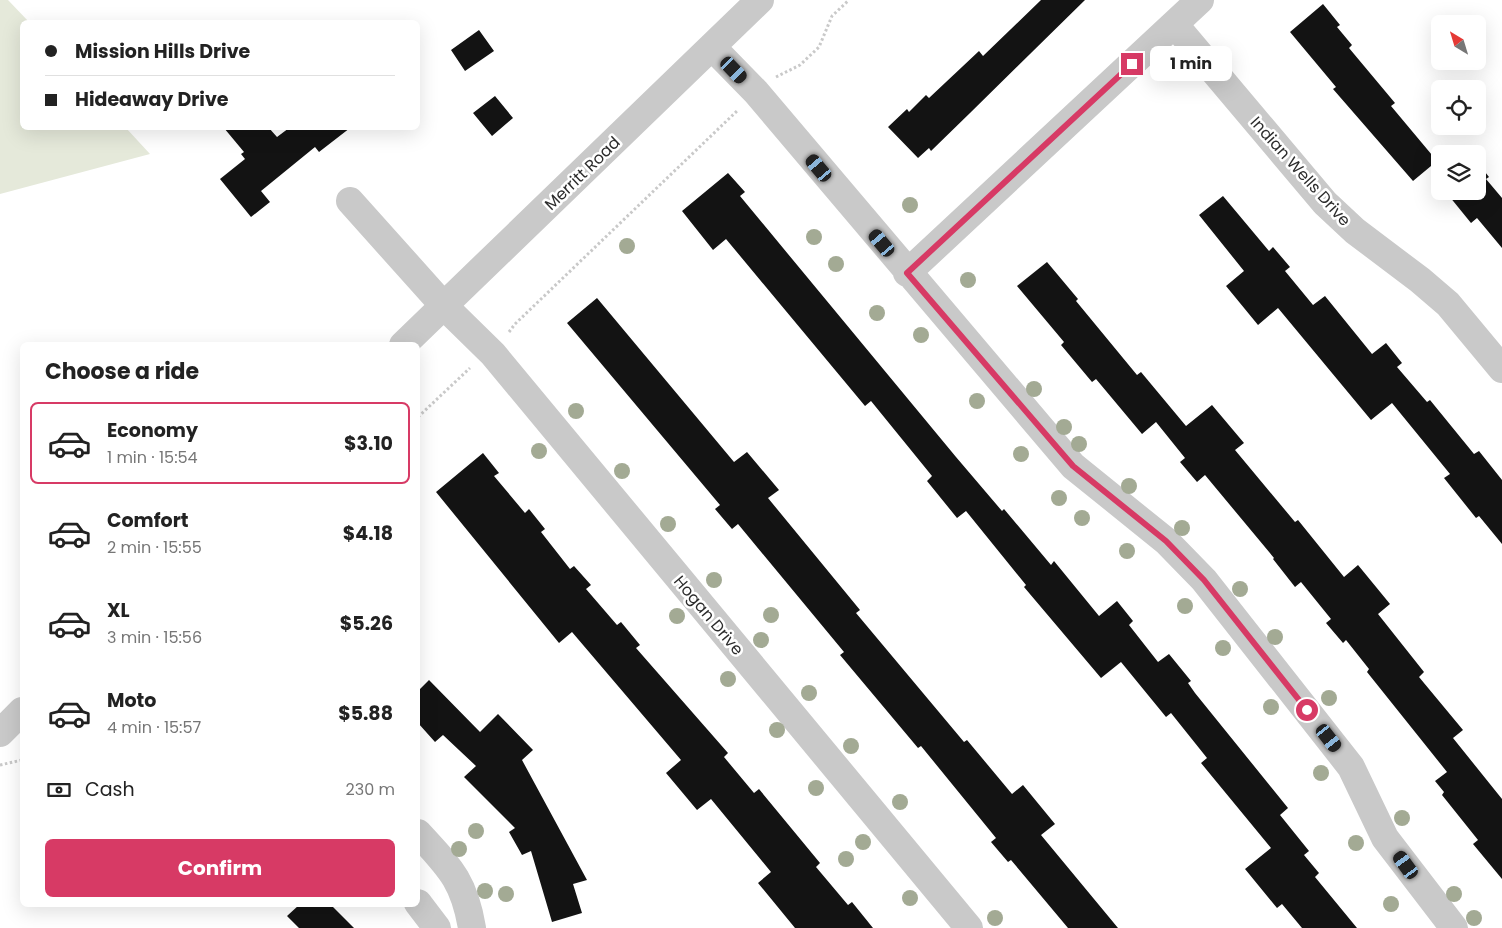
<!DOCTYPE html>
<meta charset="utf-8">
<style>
:root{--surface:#fff;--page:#f2f2f2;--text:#222;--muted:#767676;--line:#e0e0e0;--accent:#d73a65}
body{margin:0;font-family:Poppins,sans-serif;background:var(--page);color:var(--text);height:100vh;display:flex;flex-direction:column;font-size:19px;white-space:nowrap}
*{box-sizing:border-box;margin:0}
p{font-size:16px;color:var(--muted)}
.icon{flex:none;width:28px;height:28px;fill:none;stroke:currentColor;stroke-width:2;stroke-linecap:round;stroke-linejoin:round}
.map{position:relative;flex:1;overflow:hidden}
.panel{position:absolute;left:20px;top:342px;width:400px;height:565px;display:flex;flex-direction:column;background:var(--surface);border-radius:8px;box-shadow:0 5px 20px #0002}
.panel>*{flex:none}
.top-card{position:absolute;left:20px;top:20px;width:400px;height:110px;border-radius:8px;box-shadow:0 5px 20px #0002;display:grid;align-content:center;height:110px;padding:0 25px;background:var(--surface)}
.needle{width:32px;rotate:322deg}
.tools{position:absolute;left:1431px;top:15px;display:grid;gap:10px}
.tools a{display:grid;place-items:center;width:55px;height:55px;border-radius:8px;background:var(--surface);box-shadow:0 5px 20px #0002;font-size:25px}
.end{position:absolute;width:22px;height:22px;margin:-11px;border:6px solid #d73a65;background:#fff;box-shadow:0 0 0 2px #fff}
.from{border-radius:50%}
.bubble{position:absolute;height:35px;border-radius:8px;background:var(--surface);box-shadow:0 5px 20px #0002;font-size:16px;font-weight:700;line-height:35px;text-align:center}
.car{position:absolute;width:15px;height:30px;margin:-15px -8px;border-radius:6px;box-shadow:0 0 4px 1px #0007;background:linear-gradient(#222 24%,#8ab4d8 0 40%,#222 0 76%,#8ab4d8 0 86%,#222 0)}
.top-card b{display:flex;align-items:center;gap:18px;height:48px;font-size:19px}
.top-card b+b{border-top:1px solid var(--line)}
.top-card i{width:12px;height:12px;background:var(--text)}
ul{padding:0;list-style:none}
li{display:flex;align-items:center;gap:15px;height:82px;margin:0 10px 8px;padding:0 15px;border:2px solid transparent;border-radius:8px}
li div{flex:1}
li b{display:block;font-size:19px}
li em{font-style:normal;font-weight:700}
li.selected{border-color:var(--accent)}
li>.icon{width:45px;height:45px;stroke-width:1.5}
h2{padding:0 25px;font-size:22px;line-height:60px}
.pay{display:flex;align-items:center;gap:12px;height:55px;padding:0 25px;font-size:19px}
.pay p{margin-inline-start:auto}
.button{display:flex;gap:10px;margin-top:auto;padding:10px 25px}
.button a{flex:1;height:58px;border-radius:8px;background:var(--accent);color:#fff;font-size:20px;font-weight:700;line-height:58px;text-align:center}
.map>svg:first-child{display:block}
.green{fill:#e5e9da}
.building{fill:#131313}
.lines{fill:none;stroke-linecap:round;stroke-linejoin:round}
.path{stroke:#c9c9c9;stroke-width:3;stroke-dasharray:2.5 2.5;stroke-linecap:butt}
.minor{stroke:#c9c9c9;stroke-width:28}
.tree{fill:#a3aa94}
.route{stroke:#d73a65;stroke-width:6}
.labels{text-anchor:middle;stroke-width:5;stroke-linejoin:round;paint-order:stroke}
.street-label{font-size:16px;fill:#2c2c2c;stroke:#fff}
</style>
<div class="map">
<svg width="1502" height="928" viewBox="0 0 1502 928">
<rect width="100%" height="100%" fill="#fff"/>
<!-- green -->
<path class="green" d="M 0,0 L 8,0 L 29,22 L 22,22 L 22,128 L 126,128 L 150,154 L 0,194 Z"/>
<!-- building -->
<path class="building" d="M 1041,0 L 1085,0 L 970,113 L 931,151 L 929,148 L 918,158 L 888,127 L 907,109 L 909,112 L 926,95 L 929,98 L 979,51 L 983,56 Z
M 1323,4 L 1340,25 L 1337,27 L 1352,45 L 1349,48 L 1395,103 L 1391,106 L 1437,161 L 1413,181 L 1333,89 L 1336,87 L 1290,32 Z
M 479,30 L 494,51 L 465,71 L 451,50 Z
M 495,96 L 513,118 L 492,136 L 473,113 Z
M 224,128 L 269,128 L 277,137 L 289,128 L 350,128 L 319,152 L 315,147 L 261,191 L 270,202 L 251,217 L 220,179 L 245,159 L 241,154 L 244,152 Z
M 1478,163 L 1489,177 L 1486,179 L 1502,198 L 1502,248 L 1477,218 L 1471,223 L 1445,191 L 1478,191 Z
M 728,173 L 745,192 L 740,196 L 956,457 L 1002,511 L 1004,509 L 1051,565 L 1054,561 L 1099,616 L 1117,601 L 1133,621 L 1129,625 L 1158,662 L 1169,654 L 1191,681 L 1188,683 L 1195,693 L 1288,808 L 1280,815 L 1309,851 L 1304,855 L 1319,873 L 1315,877 L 1357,928 L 1302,928 L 1282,904 L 1277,908 L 1245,869 L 1271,848 L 1201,763 L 1207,758 L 1171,713 L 1166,717 L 1121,662 L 1101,678 L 1024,587 L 1026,585 L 966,511 L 957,518 L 927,481 L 932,476 L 871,401 L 865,406 L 726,239 L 713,250 L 682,211 Z
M 1223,196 L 1269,251 L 1273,247 L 1290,267 L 1285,271 L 1313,305 L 1325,296 L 1372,354 L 1386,343 L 1402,363 L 1397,367 L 1427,402 L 1430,400 L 1474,454 L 1479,451 L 1502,480 L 1502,544 L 1479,516 L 1476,518 L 1444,478 L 1450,474 L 1392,403 L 1371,420 L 1278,308 L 1258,325 L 1226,286 L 1244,271 L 1199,215 Z
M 1047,262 L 1078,299 L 1076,301 L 1137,375 L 1141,372 L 1186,426 L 1212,405 L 1244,443 L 1235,450 L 1295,522 L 1298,520 L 1344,577 L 1358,565 L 1390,604 L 1378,614 L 1424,672 L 1419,677 L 1463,730 L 1453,738 L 1502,799 L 1502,879 L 1473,844 L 1478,840 L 1442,795 L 1444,792 L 1435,781 L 1447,772 L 1367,672 L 1369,669 L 1346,640 L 1343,643 L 1326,623 L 1331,619 L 1301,582 L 1295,587 L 1273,559 L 1274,558 L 1205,475 L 1197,482 L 1180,462 L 1185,458 L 1156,422 L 1142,434 L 1096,379 L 1092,382 L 1061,345 L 1064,342 L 1017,286 Z
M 597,298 L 734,462 L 747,452 L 779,490 L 768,498 L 860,610 L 856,613 L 964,742 L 967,740 L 1012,794 L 1023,785 L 1055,824 L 1041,835 L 1118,928 L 1068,928 L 1011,860 L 1008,862 L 991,842 L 996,838 L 921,746 L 918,748 L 840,655 L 844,652 L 738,524 L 732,529 L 715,509 L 720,505 L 567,323 Z
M 483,453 L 499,473 L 494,476 L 525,513 L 529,509 L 545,529 L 541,532 L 570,569 L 574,566 L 591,585 L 586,589 L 617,625 L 621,622 L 640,645 L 636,648 L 728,753 L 724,757 L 754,793 L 759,789 L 820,863 L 816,867 L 848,905 L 852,902 L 873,928 L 795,928 L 758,883 L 771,872 L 711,799 L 697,810 L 666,773 L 681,760 L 572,632 L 559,643 L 436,492 Z
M 429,680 L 480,732 L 498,714 L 533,750 L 522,760 L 587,880 L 573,884 L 582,913 L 552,922 L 531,851 L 522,855 L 509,832 L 515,828 L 464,777 L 476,766 L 443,735 L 435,742 L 418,723 L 418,691 Z
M 299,905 L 331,905 L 354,928 L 299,928 L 287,916 Z"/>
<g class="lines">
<!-- path -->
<path class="path" d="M 776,77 L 800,65 L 819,47 L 832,16 L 849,0
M 509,332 L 515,324 L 738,110
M 418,417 L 470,368
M 0,765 L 22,760"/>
<!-- minor -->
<path class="minor" d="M 1175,25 L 1325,203 L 1355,231 L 1420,280 L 1448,304 L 1502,369
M 712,47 L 756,92 L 1073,466 L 1166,541 L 1204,580 L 1351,767 L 1385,838 L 1454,928
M 350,201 L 444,306 L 493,354 L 969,928
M 907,273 L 1200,0
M 403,345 L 760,0
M 0,733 L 22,711
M 418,833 C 449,867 464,880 472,928
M 418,903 L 437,928"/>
</g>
<!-- trees -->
<g class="tree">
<circle cx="910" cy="205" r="8"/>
<circle cx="814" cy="237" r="8"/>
<circle cx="627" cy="246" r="8"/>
<circle cx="836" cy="264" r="8"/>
<circle cx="968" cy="280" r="8"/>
<circle cx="877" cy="313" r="8"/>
<circle cx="921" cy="335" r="8"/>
<circle cx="1034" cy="389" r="8"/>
<circle cx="977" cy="401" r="8"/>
<circle cx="576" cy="411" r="8"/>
<circle cx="1064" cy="427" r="8"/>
<circle cx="1079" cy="444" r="8"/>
<circle cx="539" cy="451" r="8"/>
<circle cx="1021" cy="454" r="8"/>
<circle cx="622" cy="471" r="8"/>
<circle cx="1129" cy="486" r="8"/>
<circle cx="1059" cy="498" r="8"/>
<circle cx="1082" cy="518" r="8"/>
<circle cx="668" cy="524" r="8"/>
<circle cx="1182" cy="528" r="8"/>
<circle cx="1127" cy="551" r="8"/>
<circle cx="714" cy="580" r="8"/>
<circle cx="1240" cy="589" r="8"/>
<circle cx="1185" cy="606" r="8"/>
<circle cx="771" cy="615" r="8"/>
<circle cx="677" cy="616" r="8"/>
<circle cx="1275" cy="637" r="8"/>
<circle cx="761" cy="640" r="8"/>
<circle cx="1223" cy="648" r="8"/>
<circle cx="728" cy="679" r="8"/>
<circle cx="809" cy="693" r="8"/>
<circle cx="1329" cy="698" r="8"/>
<circle cx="1271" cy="707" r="8"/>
<circle cx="777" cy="730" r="8"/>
<circle cx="851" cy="746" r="8"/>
<circle cx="1321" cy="773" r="8"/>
<circle cx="816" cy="788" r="8"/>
<circle cx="900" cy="802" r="8"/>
<circle cx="1402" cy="818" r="8"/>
<circle cx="476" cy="831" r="8"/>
<circle cx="863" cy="842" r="8"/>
<circle cx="1356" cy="843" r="8"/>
<circle cx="459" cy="849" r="8"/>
<circle cx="846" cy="859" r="8"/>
<circle cx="485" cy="891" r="8"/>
<circle cx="506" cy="894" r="8"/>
<circle cx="1454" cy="894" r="8"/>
<circle cx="910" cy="898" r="8"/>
<circle cx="1391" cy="904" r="8"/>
<circle cx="995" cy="918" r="8"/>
<circle cx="1474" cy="918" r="8"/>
</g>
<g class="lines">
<!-- route -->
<path class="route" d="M 1132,64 L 907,273 L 1073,466 L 1166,541 L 1204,580 L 1307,710"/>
</g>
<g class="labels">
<!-- street labels -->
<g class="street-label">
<text transform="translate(1301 171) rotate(48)" y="6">Indian Wells Drive</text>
<text transform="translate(582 173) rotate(-44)" y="6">Merritt Road</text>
<text transform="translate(709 615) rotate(50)" y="6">Hogan Drive</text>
</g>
</g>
</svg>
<div class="tools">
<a><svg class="needle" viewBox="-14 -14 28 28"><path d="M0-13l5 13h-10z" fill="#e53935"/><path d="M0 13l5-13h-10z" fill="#767676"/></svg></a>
<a><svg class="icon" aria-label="locate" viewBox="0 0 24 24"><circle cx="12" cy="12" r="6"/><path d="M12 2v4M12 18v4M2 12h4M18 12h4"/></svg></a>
<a><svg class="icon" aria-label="layers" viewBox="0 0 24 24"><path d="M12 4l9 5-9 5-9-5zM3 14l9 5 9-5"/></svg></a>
</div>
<i class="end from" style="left:1307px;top:710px"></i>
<i class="end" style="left:1132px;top:64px"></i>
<div class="bubble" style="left:1150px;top:46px;width:82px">1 min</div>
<i class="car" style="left:734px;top:70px;rotate:136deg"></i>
<i class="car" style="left:819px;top:168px;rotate:320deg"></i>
<i class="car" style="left:882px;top:243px;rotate:320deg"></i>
<i class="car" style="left:1329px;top:738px;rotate:142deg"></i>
<i class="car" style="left:1406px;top:865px;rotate:324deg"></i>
<div class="top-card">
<b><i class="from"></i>Mission Hills Drive</b>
<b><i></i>Hideaway Drive</b>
</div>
<section class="panel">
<h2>Choose a ride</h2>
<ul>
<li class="selected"><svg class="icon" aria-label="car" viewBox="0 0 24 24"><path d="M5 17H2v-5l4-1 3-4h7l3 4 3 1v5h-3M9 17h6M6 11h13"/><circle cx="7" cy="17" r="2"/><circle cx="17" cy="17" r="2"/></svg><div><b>Economy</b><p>1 min · 15:54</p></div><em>$3.10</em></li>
<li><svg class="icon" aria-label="car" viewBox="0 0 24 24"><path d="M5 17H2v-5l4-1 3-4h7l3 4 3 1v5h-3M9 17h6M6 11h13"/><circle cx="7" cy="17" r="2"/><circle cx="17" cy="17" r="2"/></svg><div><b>Comfort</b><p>2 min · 15:55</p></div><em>$4.18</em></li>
<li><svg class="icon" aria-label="car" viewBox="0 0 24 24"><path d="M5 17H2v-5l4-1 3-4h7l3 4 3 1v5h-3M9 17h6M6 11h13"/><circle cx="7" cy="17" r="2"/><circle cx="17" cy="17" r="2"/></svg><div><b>XL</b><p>3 min · 15:56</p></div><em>$5.26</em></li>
<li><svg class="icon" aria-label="car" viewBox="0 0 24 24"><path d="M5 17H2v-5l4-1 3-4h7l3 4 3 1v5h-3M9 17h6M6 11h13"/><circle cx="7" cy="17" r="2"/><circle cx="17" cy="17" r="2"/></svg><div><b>Moto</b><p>4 min · 15:57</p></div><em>$5.88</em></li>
</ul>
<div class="pay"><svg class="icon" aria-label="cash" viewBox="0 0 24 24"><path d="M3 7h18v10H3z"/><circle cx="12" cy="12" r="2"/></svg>Cash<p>230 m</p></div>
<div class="button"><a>Confirm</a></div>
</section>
</div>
